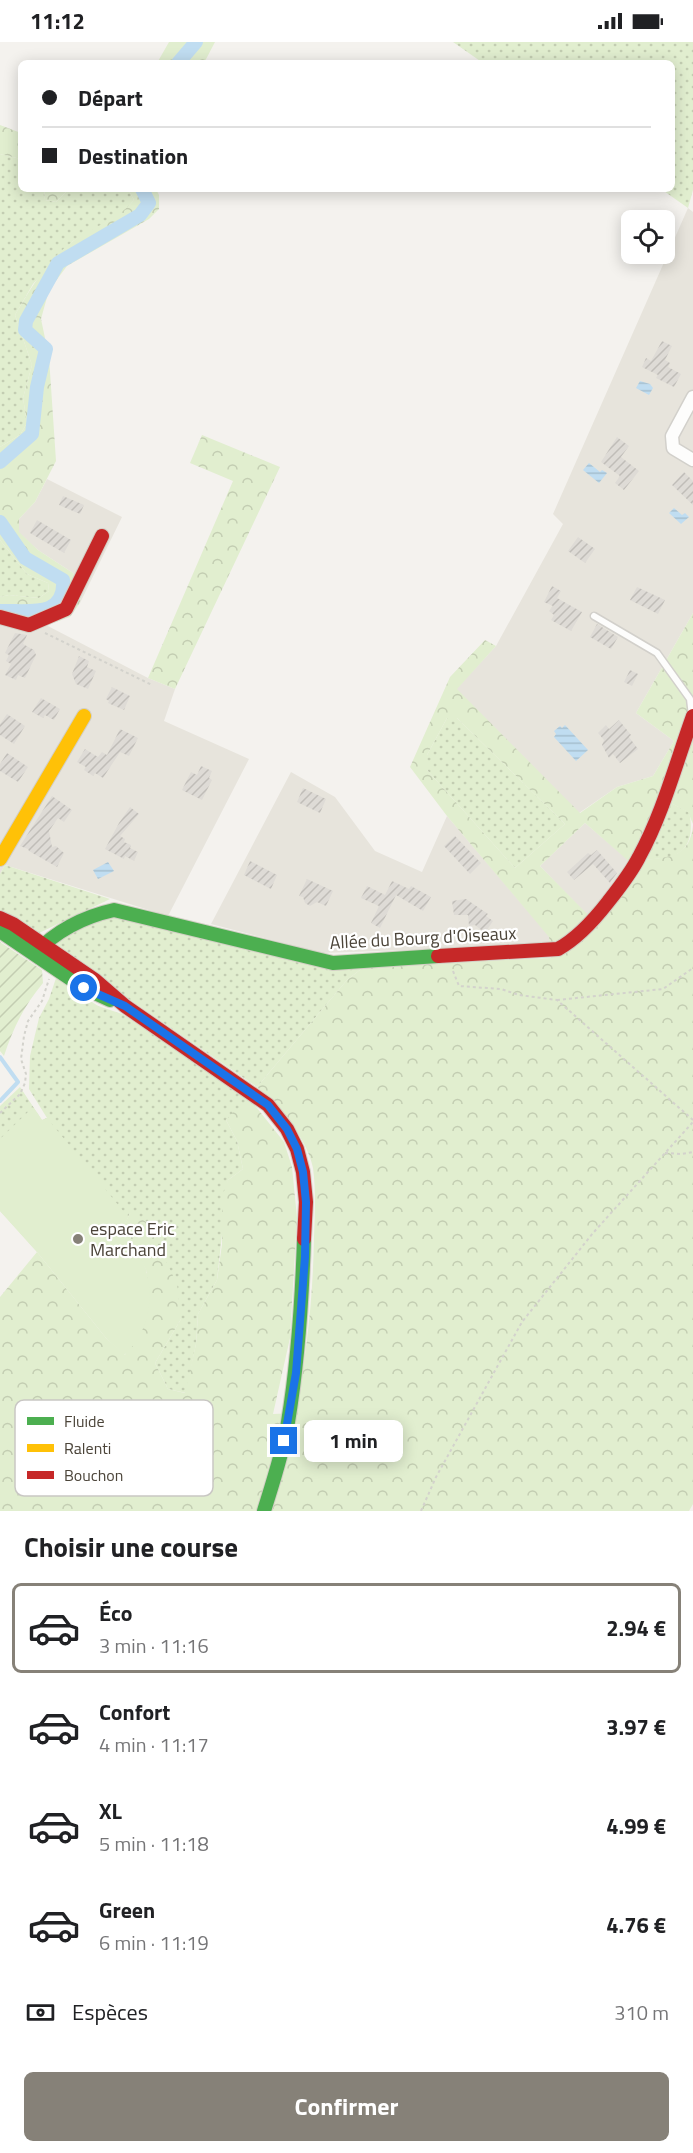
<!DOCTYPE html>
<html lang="fr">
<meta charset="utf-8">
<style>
:root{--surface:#fff;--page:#f6f6f6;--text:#202124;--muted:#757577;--line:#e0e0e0;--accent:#868178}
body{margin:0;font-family:"Titillium Web",sans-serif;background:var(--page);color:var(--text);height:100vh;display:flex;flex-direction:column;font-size:22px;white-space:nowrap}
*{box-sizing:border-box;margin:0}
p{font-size:20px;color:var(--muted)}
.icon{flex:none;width:33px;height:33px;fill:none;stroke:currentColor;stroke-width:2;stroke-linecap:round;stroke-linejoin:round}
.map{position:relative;height:1469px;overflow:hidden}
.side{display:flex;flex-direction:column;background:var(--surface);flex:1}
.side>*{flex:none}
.top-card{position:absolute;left:18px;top:18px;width:657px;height:132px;border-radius:9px;box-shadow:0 3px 15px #0003;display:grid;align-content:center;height:132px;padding:0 24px;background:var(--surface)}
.fabs{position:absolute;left:621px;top:168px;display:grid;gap:12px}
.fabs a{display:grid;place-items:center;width:54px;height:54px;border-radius:9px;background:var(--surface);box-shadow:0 3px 15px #0003;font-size:30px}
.end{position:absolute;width:27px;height:27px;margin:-14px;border:8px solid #1a73e8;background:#fff;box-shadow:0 0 0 3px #fff}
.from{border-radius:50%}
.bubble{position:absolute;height:42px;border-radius:9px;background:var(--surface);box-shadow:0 3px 15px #0003;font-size:20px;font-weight:700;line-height:42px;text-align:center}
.top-card b{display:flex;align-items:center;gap:21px;height:57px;font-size:22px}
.top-card b+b{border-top:2px solid var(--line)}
.top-card i{width:15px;height:15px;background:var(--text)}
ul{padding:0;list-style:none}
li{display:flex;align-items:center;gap:18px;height:90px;margin:0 12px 9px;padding:0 12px;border:3px solid transparent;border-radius:9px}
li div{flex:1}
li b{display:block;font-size:22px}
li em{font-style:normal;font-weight:700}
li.active{border-color:var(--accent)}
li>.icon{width:54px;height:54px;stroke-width:1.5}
h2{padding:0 24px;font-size:27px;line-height:72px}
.pay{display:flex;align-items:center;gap:15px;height:66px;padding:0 24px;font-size:22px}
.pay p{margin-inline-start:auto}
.primary-button{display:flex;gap:12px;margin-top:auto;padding:12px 24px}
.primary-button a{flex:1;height:69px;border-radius:9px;background:var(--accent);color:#fff;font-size:24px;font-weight:700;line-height:69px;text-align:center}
.status{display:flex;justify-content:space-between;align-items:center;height:42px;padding:0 30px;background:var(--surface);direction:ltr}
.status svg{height:16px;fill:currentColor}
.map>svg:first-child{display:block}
.residential{fill:#e7e4dc}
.grass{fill:url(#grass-dots)}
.forest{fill:url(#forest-crowns);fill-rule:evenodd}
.garden{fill:url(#garden-furrows)}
.pitch{fill:#e1eecf}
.water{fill:url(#water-rules)}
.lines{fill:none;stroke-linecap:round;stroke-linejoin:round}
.stream{stroke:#c0ddf1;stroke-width:4}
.canal{stroke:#c0ddf1;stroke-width:14}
.building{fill:url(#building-hatch)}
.lane-casing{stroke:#d2d0cb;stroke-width:9}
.street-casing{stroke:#d2d0cb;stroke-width:15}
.fast-casing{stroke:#d3cfc5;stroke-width:16}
.slow-casing{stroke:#d3cfc5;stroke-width:16}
.jam-casing{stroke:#d3cfc5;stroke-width:16}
.path{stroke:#d3d2cc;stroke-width:2;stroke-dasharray:3 3;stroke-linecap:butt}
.lane{stroke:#fdfdfc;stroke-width:6}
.street{stroke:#fdfdfc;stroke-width:12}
.fast{stroke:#4caf50;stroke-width:14}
.slow{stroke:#ffc107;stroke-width:14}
.jam{stroke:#c62828;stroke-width:14}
.route{stroke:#1a73e8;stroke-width:8}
.poi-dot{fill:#868178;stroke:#fff;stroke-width:2}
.labels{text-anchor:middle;stroke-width:4.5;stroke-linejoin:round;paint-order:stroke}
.street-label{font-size:18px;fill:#4b4439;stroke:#fff}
.poi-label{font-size:18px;fill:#4b4439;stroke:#fff;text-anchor:start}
.key{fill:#fff;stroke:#c9c7c4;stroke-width:1.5}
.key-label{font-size:16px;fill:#4b4439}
</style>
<div class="status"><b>11:12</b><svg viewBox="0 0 49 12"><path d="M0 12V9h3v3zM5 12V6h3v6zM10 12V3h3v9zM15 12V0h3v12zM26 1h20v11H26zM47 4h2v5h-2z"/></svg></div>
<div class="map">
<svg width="693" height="1469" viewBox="0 0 693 1469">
<defs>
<pattern id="grass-dots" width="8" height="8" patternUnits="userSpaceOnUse" patternTransform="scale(1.5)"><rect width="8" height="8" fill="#e1eecf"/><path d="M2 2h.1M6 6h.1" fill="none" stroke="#c3cdb2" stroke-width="1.8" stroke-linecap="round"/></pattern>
<pattern id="forest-crowns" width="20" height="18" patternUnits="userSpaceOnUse" patternTransform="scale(1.5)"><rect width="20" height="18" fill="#e1eecf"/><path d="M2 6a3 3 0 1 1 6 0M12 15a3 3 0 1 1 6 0" fill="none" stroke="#c3cdb2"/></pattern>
<pattern id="garden-furrows" width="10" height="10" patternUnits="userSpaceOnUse" patternTransform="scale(1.5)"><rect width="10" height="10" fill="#e1eecf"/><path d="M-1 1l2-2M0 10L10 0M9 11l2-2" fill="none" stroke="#c3cdb2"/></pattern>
<pattern id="water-rules" width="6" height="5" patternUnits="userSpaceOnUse" patternTransform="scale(1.5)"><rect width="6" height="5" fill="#c0ddf1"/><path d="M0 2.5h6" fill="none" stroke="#a6bfcf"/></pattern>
<pattern id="building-hatch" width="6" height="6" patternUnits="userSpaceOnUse" patternTransform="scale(1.5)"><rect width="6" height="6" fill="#dedbd6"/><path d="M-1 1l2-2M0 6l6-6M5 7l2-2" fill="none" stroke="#c0bdb8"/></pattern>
</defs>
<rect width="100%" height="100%" fill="#f4f2ee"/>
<!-- residential -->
<path class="residential" d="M 688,166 L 693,170 L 693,571 L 636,671 L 674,699 L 653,734 L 617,745 L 579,771 L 456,647 L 496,604 L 563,482 L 553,472 Z
M 47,437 L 122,475 L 80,561 L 81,545 L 73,531 L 38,508 L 19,491 L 19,477 L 35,460 Z
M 0,573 L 44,582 L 148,636 L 175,647 L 164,679 L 249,717 L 168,874 L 5,823 L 0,832 Z
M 291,730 L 335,755 L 375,809 L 422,830 L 447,774 L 550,895 L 550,903 L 321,911 L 211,882 Z
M 585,781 L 632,821 L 590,876 L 540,824 Z"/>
<!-- grass -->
<path class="grass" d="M 453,0 L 693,0 L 693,148 L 688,166 L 661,147 L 672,147 L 672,21 L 483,21 Z
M 0,112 L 21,117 L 21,147 L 44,147 L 45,158 L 56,160 L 69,147 L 128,147 L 134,158 L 123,171 L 73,199 L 33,242 L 15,273 L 32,323 L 23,356 L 27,381 L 20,393 L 0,405 Z
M 0,498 L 27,532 L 48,541 L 49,549 L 39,556 L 9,553 L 0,555 Z
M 447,676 L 457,676 L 565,782 L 515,826 L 427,728 L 427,713 Z
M 669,760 L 689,770 C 693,786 692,808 672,814 C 663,817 652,817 643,818 Z
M 5,823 L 110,857 L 39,891 L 0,868 L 0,832 Z
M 103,873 L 365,924 L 347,938 L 257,1045 L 53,905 L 61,896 Z
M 56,936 L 98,964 L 122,972 L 215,1033 L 253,1061 L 226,1078 L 237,1099 L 243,1127 L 228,1138 L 217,1238 L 198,1272 L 196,1302 L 186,1351 L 168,1347 L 155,1321 L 181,1277 L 130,1171 L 123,1185 L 147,1230 L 37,1210 L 0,1169 L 0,1064 L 20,1045 L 42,1078 L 47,1076 L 29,1047 L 30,1014 L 39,976 L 49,957 Z"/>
<!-- forest -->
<path class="forest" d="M 169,0 L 215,0 L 204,21 L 157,21 Z
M 0,83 L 21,91 L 21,117 L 0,112 Z
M 44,147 L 69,147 L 56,160 L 45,158 Z
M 128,147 L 156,147 L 159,153 L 159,167 L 149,177 L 67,224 L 49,248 L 41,277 L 49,315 L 56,419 L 35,460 L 19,477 L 19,490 L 38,508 L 73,531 L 81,545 L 80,561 L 70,575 L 53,581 L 0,573 L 0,555 L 9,553 L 39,556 L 49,549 L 48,541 L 27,532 L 0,498 L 0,405 L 20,393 L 27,381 L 23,356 L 32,323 L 15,273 C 31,246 46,219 72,200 C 93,184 117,179 134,158 Z
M 202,393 L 280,425 L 175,647 L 148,636 L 233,439 L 190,421 Z
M 693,571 L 693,782 L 688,770 L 669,760 L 644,818 C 670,815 690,815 693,783 L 693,1462 L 689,1469 L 0,1469 L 0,1255 L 37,1210 L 106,1296 L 125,1313 L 147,1230 L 123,1185 L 130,1171 L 139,1174 L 148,1182 L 177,1242 L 181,1277 L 155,1321 L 168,1347 L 185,1351 L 196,1302 L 198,1272 L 217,1238 L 222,1202 L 222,1155 L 228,1138 L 243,1127 L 237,1099 L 226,1078 L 235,1068 L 253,1061 L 284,1100 L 292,1125 L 297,1176 L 290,1296 L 273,1372 L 295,1371 C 307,1313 313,1254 314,1195 C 315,1173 316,1148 313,1126 C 307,1096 280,1065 257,1045 L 347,938 L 365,924 L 551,916 L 549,895 L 447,774 L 410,725 L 450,635 L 485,598 L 496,604 L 457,647 L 580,771 L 617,745 L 653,734 L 674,699 L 636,671 ZM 447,676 L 457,676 L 565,782 L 515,826 L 427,728 L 427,713 ZM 585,781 L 632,822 L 590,875 L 540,824 Z"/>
<!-- garden -->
<path class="garden" d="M 0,900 L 42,928 L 43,941 C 24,964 13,986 4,1014 L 0,1009 Z"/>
<!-- pitch -->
<path class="pitch" d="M 33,1065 L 42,1078 L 47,1076 L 128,1175 L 123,1185 C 130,1199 143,1216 147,1232 C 154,1261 147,1293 124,1313 L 106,1296 L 37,1210 L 0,1169 L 0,1097 Z"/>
<!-- water -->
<path class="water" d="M 640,339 L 650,342 L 653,346 L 649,353 L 636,346 Z
M 589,421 L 600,430 L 602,428 L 607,431 L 599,441 L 583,428 Z
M 674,466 L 682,473 L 685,471 L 689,475 L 681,482 L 669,471 Z
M 565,683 L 588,708 L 576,719 L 554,695 L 556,692 L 554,689 L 560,684 L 562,686 Z
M 108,820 L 114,829 L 98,837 L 93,828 Z"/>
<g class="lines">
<!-- stream -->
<path class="stream" d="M 0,1015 L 18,1040 L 0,1059"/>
<!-- canal -->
<path class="canal" d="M 178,21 L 196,0
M 0,420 L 32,392 L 37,345 L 46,307 L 25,288 L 26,279 L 58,221 L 140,173 L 149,161 L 142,147
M 0,480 L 25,516 L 63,538 C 66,577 27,568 0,569"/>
</g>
<!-- building -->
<path class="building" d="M 662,299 L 672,304 L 665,318 L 670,321 L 668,325 L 681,332 L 674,345 L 656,336 L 658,333 L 642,325 L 646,316 L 651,319 Z
M 617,395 L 629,404 L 621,415 L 639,429 L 624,448 L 615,441 L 620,434 L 601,420 Z
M 684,430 L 693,439 L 693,463 L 672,443 Z
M 63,454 L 84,463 L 80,472 L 59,463 Z
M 37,478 L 71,498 L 64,511 L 30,491 Z
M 578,495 L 595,507 L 585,521 L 568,509 Z
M 552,544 L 561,549 L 557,556 L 582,570 L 571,589 L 551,578 L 554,573 L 549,569 L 553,564 L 544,560 Z
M 637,545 L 665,558 L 658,572 L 630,558 Z
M 597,582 L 618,595 L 611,607 L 590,595 Z
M 15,591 L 27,593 L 23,602 L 34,608 L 36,613 L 25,636 L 18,633 L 16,638 L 5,633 L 11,622 L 6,619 L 9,613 L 5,611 Z
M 79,614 L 89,619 L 87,625 L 96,629 L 88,647 L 76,642 L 72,632 Z
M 630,628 L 638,632 L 632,644 L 624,640 Z
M 112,645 L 130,654 L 124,668 L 108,661 L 109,659 L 106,657 Z
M 41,656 L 60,667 L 54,678 L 45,673 L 43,676 L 32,670 Z
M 7,672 L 25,684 L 14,702 L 0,693 L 0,682 Z
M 619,678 L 631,693 L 629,695 L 638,707 L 620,721 L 613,712 L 609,716 L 602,703 L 604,698 L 598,691 L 606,683 L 609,687 Z
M 120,687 L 138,696 L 129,714 L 120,710 L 103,736 L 95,731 L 93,734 L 84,728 L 86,725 L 77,720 L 85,707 L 98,715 L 102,710 L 107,713 Z
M 7,711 L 28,725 L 18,740 L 0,729 L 0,722 Z
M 201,724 L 212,729 L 209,736 L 212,738 L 202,758 L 182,748 L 191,730 L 197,733 Z
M 303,746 L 326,757 L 320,771 L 297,760 Z
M 52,754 L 72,768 L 64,780 L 58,776 L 49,789 L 52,805 L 56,804 L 64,811 L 57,825 L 29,809 L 28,807 L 20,804 Z
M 130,765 L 139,772 L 120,794 L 125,797 L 124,800 L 131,803 L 130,806 L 138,810 L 134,819 L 125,814 L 124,817 L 105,807 L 119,781 Z
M 455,794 L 481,821 L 470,832 L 444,804 Z
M 597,808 L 617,831 L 611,839 L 610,841 L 593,822 L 574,838 L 567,830 L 588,811 L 591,813 Z
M 250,819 L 277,833 L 271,847 L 244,833 Z
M 307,837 L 333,849 L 326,864 L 317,860 L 310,864 L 305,861 L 303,855 L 299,854 Z
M 392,839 L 409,847 L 411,844 L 431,855 L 423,869 L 396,853 L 380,886 L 371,881 L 379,864 L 361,856 L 367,844 L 385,853 Z
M 466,857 L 488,872 L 486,874 L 493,879 L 485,891 L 475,883 L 469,884 L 468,873 L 454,873 L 452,859 Z"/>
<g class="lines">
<!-- lane casing -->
<g class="lane-casing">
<path id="lane" d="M 594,574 L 657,611 L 690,657 L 692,674"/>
</g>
<!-- street casing -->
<g class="street-casing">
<path id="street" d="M 693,355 L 672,394 L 673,406 L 693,418"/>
</g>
<!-- fast casing -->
<g class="fast-casing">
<path id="fast" d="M 0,889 L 84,946 L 110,958
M 34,912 C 56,889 82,875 114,868 L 333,921 L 438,914
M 264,1469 C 273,1440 283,1410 288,1380 C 298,1320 302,1259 304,1197"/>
</g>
<!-- slow casing -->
<g class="slow-casing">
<path id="slow" d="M 0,817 L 84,674"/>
</g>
<!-- jam casing -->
<g class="jam-casing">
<path id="jam" d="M 0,575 L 29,583 L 66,567 L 102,494
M 0,876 L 13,882 L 95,938 L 125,964 L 268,1063 L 287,1087 L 297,1107 L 303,1130 L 306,1160 L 304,1197
M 438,914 L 558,907 C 578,896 594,878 608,860 C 619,846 631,831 639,815 C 663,771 676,721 693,674"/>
</g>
<!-- path -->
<path class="path" d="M 45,591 L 152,643
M 453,929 L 459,944 L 501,947 L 519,953 L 557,958 L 693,1078
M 557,958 L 663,947 L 693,926
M 0,1071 L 20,1052 L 25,1041 L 26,1032 L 21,1017 L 24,994 L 28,979 L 42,959 L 49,937
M 665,1111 L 682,1112 L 693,1110
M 421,1469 L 436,1435 L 522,1280 L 593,1191 L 693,1080"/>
<!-- lane -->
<use href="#lane" class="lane"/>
<!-- street -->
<use href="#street" class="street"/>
<!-- fast -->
<use href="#fast" class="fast"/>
<!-- slow -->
<use href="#slow" class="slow"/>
<!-- jam -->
<use href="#jam" class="jam"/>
</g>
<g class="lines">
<!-- route -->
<path class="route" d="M 84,946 L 125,964 L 268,1063 L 287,1087 L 297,1107 L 303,1130 L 306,1160 L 305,1215 L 296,1331 L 284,1399"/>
</g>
<!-- markers -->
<circle class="poi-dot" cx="78" cy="1197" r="6"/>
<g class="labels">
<!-- street labels -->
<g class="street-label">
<text transform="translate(423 896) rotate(-3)" y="6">Allée du Bourg d'Oiseaux</text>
</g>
<!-- poi labels -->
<g class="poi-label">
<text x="90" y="1193">espace Eric<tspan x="90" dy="21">Marchand</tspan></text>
</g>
</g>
<!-- legend -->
<rect x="15" y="1358" width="198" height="96" rx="9" class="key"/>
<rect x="27" y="1375" width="27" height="8" fill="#4caf50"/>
<rect x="27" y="1402" width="27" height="8" fill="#ffc107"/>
<rect x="27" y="1429" width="27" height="8" fill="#c62828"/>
<g class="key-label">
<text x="64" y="1385">Fluide</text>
<text x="64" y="1412">Ralenti</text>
<text x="64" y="1439">Bouchon</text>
</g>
</svg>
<div class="fabs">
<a><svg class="icon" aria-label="locate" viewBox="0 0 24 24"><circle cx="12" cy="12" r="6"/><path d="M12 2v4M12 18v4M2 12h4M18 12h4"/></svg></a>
</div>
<i class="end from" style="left:84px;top:946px"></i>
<i class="end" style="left:284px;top:1399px"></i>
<div class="bubble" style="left:304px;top:1378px;width:99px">1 min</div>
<div class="top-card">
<b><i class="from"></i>Départ</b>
<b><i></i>Destination</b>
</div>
</div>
<section class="side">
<h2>Choisir une course</h2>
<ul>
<li class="active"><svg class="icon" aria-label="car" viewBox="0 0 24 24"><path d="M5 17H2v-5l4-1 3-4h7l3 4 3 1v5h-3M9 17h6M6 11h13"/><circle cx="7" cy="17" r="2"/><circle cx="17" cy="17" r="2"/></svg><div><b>Éco</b><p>3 min · 11:16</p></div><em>2.94 €</em></li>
<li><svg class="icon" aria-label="car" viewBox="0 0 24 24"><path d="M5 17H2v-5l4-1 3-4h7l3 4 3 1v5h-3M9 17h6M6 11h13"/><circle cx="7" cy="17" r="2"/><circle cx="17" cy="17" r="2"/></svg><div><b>Confort</b><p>4 min · 11:17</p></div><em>3.97 €</em></li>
<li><svg class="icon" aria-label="car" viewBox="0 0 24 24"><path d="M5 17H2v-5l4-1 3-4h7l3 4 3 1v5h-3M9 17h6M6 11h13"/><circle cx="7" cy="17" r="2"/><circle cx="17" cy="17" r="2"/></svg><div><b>XL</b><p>5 min · 11:18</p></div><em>4.99 €</em></li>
<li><svg class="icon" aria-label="car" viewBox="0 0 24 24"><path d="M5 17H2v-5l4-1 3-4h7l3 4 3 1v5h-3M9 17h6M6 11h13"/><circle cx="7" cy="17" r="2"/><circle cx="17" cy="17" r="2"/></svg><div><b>Green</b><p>6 min · 11:19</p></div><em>4.76 €</em></li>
</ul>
<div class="pay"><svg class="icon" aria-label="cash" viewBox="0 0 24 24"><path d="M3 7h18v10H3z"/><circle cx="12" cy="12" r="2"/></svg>Espèces<p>310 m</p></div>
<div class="primary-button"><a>Confirmer</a></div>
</section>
